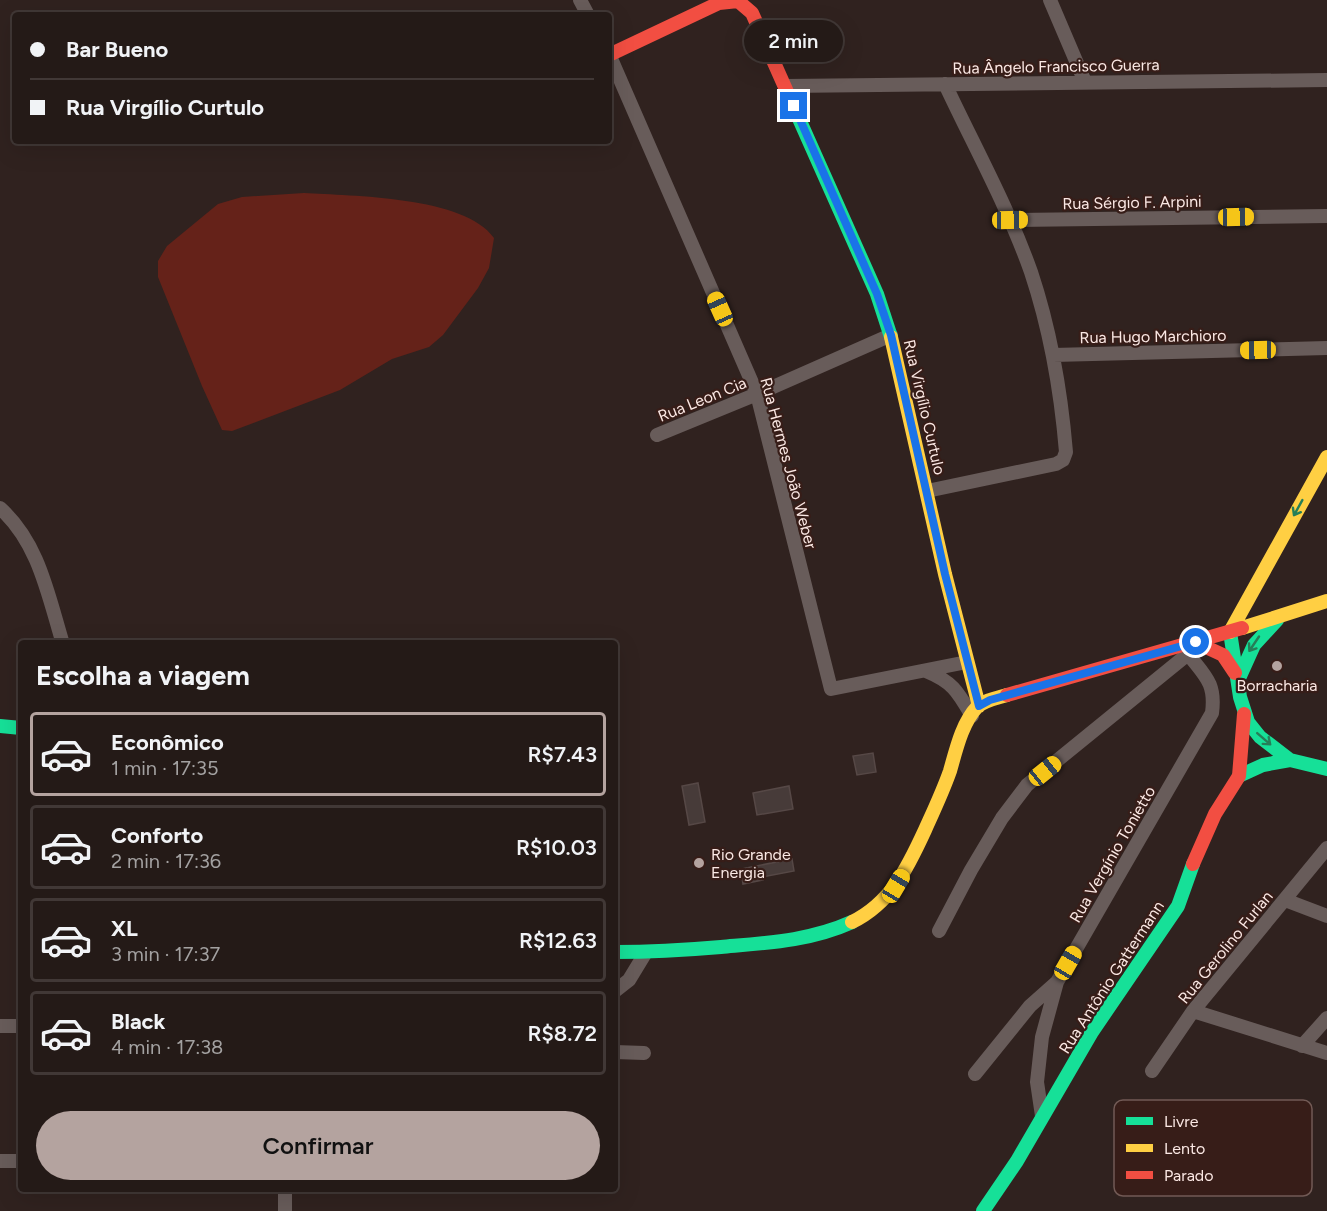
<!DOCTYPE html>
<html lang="pt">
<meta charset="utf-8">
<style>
:root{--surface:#241a17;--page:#2c2320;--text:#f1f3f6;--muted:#a3a1a1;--line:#413836;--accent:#b4a39f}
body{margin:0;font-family:Figtree,sans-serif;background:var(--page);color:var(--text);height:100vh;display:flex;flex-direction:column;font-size:22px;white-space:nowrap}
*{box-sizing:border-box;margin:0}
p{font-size:20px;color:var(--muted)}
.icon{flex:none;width:33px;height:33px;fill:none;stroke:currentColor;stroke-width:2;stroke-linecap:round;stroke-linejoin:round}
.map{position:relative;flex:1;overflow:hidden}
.drawer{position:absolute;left:18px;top:640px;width:600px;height:552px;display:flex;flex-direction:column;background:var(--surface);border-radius:6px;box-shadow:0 6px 24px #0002,0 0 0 2px var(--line)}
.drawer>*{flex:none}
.top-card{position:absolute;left:12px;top:12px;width:600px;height:132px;border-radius:6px;box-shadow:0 6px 24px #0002,0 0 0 2px var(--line);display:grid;align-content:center;height:132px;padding:0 18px;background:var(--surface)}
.end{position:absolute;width:27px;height:27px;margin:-14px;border:8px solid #1a73e8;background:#fff;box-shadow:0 0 0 3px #fff}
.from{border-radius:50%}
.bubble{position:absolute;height:42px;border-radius:21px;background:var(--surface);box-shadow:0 6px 24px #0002,0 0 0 2px var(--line);font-size:20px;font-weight:600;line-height:42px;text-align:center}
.car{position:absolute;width:18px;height:36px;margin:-18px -9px;border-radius:8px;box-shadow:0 0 4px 2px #0007;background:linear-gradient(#f5c518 24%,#345 0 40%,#f5c518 0 76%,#345 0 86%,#f5c518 0)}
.top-card b{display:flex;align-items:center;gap:21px;height:57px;font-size:22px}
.top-card b+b{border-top:2px solid var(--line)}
.top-card i{width:15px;height:15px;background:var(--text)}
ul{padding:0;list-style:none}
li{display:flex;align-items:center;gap:18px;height:84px;margin:0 12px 9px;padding:0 6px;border:3px solid var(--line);border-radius:6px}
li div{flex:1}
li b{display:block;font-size:22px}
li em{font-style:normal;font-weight:600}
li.active{border-color:var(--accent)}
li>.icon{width:54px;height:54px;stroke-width:1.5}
h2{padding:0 18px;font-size:27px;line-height:72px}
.cta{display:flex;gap:12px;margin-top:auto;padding:12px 18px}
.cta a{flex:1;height:69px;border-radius:36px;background:var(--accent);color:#111;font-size:24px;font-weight:600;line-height:69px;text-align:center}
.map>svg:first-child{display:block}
.water{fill:#652219}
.building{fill:#473b39;stroke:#564846;stroke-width:1.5}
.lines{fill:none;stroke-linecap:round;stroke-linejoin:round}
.street{stroke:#685c5a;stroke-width:14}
.fast{stroke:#16e098;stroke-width:14}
.slow{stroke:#ffcf43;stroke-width:14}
.jam{stroke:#f24e42;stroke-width:14}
.oneway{stroke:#267e58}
.route{stroke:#1a73e8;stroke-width:8}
.poi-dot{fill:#b4a39f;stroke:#371d18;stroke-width:2}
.labels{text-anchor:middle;stroke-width:4.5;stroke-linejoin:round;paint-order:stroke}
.street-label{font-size:16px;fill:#fbe8e4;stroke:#371d18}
.poi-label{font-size:16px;fill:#fbe8e4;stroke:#371d18}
.key{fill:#371d18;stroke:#725a55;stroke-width:1.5}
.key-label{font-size:16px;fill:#fbe8e4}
</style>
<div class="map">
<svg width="1327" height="1211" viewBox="0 0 1327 1211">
<rect width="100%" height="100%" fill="#30221f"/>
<!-- water -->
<path class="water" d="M 304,193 C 351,196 465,196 494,238 L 489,268 L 478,288 L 443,335 L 429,347 L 392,359 L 340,390 L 232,431 L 222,430 L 202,386 L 158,277 L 158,261 L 167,246 L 218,204 L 242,197 Z"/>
<!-- building -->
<path class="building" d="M 873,753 L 876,772 L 857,775 L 853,756 Z
M 698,783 L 705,822 L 689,825 L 682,786 Z
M 789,786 L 793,809 L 757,815 L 753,793 Z
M 792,859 L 794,871 L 762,877 L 763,880 L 743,884 L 741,869 Z"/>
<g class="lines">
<!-- street -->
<path class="street" d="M 580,0 L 588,15
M 1050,0 L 1085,82
M 609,54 L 757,394 L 831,689 L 967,662
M 785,86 L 1327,80
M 1010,220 L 1327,216
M 1053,355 L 1327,348
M 657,435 L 757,394 L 891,335
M 927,491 L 1056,464 L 1063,460 L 1066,452 C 1061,392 1050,329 1031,272 C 1008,207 974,146 945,84
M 0,508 C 39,543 48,595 63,644
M 926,671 C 953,682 958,692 972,716
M 1285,900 L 1327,916
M 939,931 L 971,870 L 1002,818 L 1027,785 L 1188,654 L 1193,647
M 615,991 L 629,980 L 646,952
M 1193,1011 L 1327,1053
M 0,1026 L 21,1026
M 1302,1046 L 1327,1018
M 615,1052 L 644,1053
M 1152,1071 L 1193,1011 L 1327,848
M 975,1074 L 1030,1006 L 1057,982
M 1042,1116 L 1037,1082 L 1042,1037 L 1057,982 L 1212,713 C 1216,683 1205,676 1188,654
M 0,1161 L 21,1161
M 285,1190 L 285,1211"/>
<!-- fast -->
<path class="fast" d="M 796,112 L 877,294 L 891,337
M 1230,632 L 1240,697 L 1248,722 L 1260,737 L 1290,760 L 1327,769
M 1240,676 L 1254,645 L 1277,620
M 0,726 L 21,728
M 1239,776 L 1263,765 L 1290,760
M 615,952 C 650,952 686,950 721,947 C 766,943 810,941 852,922
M 983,1211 L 1017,1161 L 1092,1032 L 1178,906 L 1193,864"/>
<!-- slow -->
<path class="slow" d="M 891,337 L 945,574 L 979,706
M 1242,628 L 1327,601
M 1230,632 L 1327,457
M 852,922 C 891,903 908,867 925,830 C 934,810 943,791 950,771 C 956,750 962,723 977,707 C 985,700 997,698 1007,695"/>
<!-- jam -->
<path class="jam" d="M 609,55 L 719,3 L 738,1 L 752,13 L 796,112
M 1195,642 L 1223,655 L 1235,673
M 1007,695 L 1242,628
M 1193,864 L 1215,814 L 1239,776 L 1244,714"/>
</g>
<!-- one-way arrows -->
<defs><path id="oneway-shaft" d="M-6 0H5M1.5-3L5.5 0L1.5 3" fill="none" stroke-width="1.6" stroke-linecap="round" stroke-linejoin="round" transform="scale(1.5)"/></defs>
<g class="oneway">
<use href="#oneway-shaft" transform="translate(1298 508) rotate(119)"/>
<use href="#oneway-shaft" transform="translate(1254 644) rotate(124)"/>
<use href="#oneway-shaft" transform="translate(1264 739) rotate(41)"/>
</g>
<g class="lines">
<!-- route -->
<path class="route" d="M 794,106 L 877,294 L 891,335 L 945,574 L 979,706 L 990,700 L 1196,642"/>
</g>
<!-- markers -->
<g class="poi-dot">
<circle cx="1277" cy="666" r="6"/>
<circle cx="699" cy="863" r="6"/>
</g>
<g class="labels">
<!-- street labels -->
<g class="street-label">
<text transform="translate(1056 66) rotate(-1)" y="6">Rua Ângelo Francisco Guerra</text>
<text transform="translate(1132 202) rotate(-1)" y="6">Rua Sérgio F. Arpini</text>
<text transform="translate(1153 336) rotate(-1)" y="6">Rua Hugo Marchioro</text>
<text transform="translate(702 399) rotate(-22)" y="6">Rua Leon Cia</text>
<text transform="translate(925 407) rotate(77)" y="6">Rua Virgílio Curtulo</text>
<text transform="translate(789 463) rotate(75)" y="6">Rua Hermes João Weber</text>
<text transform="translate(1112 854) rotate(-60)" y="6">Rua Vergínio Tonietto</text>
<text transform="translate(1225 947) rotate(-51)" y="6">Rua Gerolino Furlan</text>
<text transform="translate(1111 977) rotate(-57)" y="6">Rua Antônio Gattermann</text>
</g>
<!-- poi labels -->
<g class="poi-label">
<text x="1277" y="691">Borracharia</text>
<text x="711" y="860" text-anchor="start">Rio Grande<tspan x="711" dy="18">Energia</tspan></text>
</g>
</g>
<!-- legend -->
<rect x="1114" y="1100" width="198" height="96" rx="9" class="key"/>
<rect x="1126" y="1117" width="27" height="8" fill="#16e098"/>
<rect x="1126" y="1144" width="27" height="8" fill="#ffcf43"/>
<rect x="1126" y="1171" width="27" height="8" fill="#f24e42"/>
<g class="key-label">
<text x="1164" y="1127">Livre</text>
<text x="1164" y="1154">Lento</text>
<text x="1164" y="1181">Parado</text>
</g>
</svg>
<i class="end from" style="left:1196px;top:642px"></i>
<i class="end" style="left:794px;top:106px"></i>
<div class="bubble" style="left:744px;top:20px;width:99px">2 min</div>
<i class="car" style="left:1236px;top:217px;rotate:89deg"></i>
<i class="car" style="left:1010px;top:220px;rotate:89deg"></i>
<i class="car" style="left:720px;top:309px;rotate:336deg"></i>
<i class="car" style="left:1258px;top:350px;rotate:269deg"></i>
<i class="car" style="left:1045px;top:771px;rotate:51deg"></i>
<i class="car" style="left:896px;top:886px;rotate:31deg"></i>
<i class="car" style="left:1068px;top:963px;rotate:30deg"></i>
<div class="top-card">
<b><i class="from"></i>Bar Bueno</b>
<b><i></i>Rua Virgílio Curtulo</b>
</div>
<section class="drawer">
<h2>Escolha a viagem</h2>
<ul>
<li class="active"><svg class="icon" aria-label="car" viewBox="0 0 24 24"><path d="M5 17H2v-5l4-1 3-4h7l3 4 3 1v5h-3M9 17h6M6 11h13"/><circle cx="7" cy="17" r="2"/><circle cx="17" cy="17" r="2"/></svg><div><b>Econômico</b><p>1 min · 17:35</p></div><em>R$7.43</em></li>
<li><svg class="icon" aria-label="car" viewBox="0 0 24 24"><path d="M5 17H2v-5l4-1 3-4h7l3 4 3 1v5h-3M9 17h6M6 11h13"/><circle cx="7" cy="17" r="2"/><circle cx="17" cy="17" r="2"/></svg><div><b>Conforto</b><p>2 min · 17:36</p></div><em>R$10.03</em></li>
<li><svg class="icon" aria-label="car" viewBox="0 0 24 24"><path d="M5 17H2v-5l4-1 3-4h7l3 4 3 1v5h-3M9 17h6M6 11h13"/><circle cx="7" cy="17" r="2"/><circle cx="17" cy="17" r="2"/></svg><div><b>XL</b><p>3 min · 17:37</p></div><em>R$12.63</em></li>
<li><svg class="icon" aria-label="car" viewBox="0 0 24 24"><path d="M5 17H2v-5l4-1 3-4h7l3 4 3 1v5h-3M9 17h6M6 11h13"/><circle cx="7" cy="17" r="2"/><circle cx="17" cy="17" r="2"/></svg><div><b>Black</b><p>4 min · 17:38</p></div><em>R$8.72</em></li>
</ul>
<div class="cta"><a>Confirmar</a></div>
</section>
</div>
